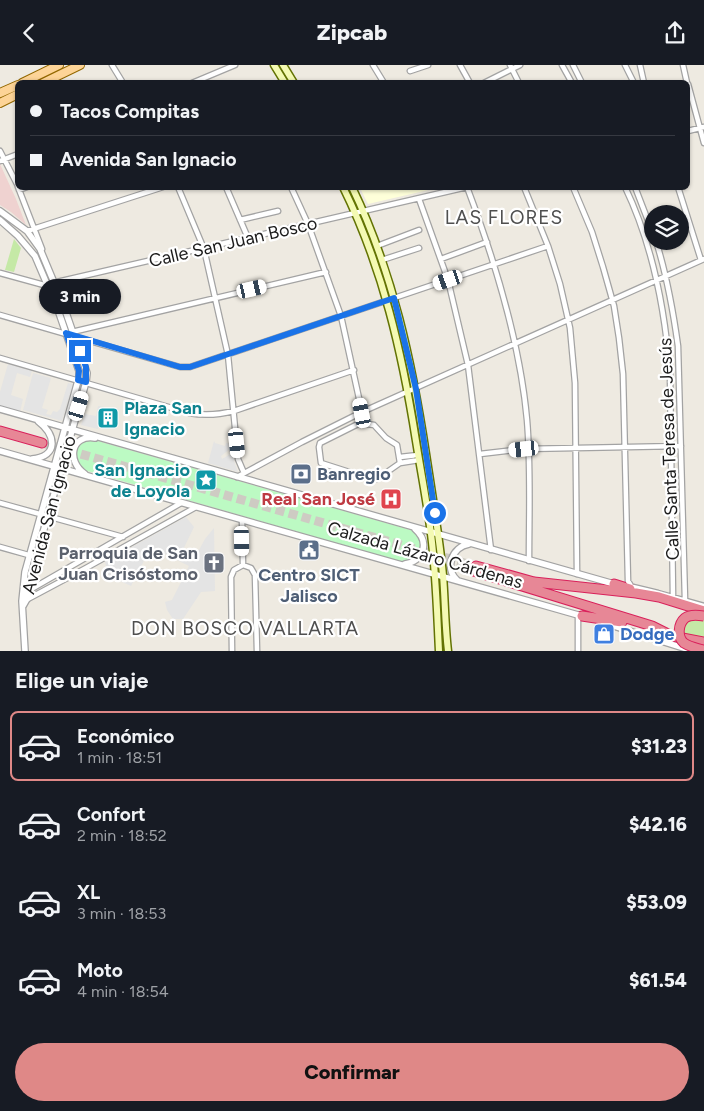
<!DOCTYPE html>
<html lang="es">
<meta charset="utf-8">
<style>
:root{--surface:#171b24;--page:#242831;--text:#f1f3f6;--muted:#9ea1a6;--line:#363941;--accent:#df8887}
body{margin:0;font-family:Figtree,sans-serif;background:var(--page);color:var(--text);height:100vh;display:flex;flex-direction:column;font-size:19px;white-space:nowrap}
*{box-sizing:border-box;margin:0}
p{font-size:16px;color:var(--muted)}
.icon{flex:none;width:28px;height:28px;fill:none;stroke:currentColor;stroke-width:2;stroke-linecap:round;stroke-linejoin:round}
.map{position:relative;height:586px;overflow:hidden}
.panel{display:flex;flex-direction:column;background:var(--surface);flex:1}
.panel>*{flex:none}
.guide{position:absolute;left:15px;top:15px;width:675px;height:110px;border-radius:8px;box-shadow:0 1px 4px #0004;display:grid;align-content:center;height:110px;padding:0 15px;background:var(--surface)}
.controls{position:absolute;left:644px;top:140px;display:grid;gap:10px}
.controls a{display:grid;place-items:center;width:45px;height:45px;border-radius:50%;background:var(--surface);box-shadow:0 1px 4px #0004;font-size:25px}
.end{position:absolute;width:22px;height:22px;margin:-11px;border:6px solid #1a73e8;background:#fff;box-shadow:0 0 0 2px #fff}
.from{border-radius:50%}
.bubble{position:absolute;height:35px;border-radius:18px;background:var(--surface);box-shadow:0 1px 4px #0004;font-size:16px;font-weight:800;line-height:35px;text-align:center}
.car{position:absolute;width:15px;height:30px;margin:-15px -8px;border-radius:6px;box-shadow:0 0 4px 1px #0007;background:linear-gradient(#fff 24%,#345 0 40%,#fff 0 76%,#345 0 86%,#fff 0)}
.guide b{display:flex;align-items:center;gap:18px;height:48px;font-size:19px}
.guide b+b{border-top:1px solid var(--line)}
.guide i{width:12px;height:12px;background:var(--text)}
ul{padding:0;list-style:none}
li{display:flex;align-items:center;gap:15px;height:70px;margin:0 10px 8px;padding:0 5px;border:2px solid transparent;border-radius:8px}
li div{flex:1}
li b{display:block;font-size:19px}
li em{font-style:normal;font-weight:800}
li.current{border-color:var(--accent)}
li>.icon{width:45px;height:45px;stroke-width:1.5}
h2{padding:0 15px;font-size:22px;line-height:60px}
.action{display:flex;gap:10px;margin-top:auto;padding:10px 15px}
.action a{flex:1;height:58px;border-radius:30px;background:var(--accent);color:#111;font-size:20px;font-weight:800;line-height:58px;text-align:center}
header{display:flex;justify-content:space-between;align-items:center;height:65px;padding:0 15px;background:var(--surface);font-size:22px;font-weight:800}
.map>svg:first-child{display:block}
.commercial{fill:#efd2d0}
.education{fill:#feffd9}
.grass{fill:#c5e9a6}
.park{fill:#bcfac3}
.parking{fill:#e4e4e4}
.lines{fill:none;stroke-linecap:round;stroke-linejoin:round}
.motorway-tunnel{stroke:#cecbc3;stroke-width:9;stroke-dasharray:9 4.5;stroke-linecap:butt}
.minor-casing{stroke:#a3a3a3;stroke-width:7}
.tertiary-casing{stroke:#a3a3a3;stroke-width:8}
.secondary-casing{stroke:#637303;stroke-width:9}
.primary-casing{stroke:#946800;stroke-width:10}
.motorway-casing{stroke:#d9215b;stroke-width:11}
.minor{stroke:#fff;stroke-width:4.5}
.tertiary{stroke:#fff;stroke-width:5.5}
.secondary{stroke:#f4fab3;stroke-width:6}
.primary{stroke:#fdd497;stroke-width:8}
.motorway{stroke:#e78796;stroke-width:9}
.motorway-bridge-casing{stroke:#d9215b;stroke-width:11;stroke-linecap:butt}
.motorway-bridge{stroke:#e78796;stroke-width:9}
.route{stroke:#1a73e8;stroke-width:6}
.labels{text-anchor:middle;stroke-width:4.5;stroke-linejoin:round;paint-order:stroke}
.street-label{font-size:18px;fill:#1c1c1c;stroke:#fff}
.culture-label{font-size:18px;font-weight:bold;fill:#0d838f;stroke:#fff;text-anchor:start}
.service-label{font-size:18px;font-weight:bold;fill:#4e5e75;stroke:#fff;text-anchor:start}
.health-label{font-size:18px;font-weight:bold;fill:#be3a42;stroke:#fff;text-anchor:end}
.worship-label{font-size:18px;font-weight:bold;fill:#5b616d;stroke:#fff;text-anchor:end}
.shop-label{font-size:18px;font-weight:bold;fill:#366cbe;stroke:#fff;text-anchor:start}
.neighbourhood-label{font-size:19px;letter-spacing:1px;fill:#4f4f4f;stroke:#fff}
</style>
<header><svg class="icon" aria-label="back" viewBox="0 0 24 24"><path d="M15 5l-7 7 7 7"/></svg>Zipcab<svg class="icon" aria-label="share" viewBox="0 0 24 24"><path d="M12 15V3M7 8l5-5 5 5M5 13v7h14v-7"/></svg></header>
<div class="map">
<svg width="704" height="586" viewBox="0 0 704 586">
<rect width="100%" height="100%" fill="#eeeae1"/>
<!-- commercial -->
<path class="commercial" d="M 0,99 L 16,134 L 26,160 L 11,147 L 0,140 Z"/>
<!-- education -->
<path class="education" d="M 360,123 L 437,123 L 368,139 Z
M 93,213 L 98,234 L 67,241 L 62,221 Z"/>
<!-- grass -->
<path class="grass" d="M 14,174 L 21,183 L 14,207 L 5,205 Z
M 694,553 L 704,555 L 704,573 L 687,569 L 686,575 L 683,573 L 685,557 Z"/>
<!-- park -->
<path class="park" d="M 94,375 L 414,466 L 422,477 L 420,490 L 405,498 L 84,405 L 75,398 L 76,385 L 83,376 Z"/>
<!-- parking -->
<path class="parking" d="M 8,299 L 32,306 L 30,312 L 17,308 L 11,330 L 23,334 L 20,347 L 0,341 L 0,327 Z
M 33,308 L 51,313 L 42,343 L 48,345 L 46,349 L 51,350 L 53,346 L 57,347 L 60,344 L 68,318 L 73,319 L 62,356 L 23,345 Z
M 98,341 L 104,342 L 98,364 L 81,360 L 85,349 L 96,351 Z
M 214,376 L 215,378 L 225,381 L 226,378 L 231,379 L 230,384 L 221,391 L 222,394 L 234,387 L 234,396 L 238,407 L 208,398 Z
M 186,452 L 194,462 L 180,491 L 193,496 L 205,474 L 214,463 L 215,526 L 201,527 L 183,554 L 173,554 L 167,545 L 165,537 L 172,535 L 189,501 L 151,482 L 131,521 L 109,511 L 105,497 Z"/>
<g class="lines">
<!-- motorway-tunnel -->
<path class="motorway-tunnel" d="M 42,378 L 468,499"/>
<!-- minor casing -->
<g class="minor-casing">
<path id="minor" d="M 112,0 L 123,18
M 373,0 L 384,18
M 460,0 L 470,18
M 510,0 L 519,18
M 562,0 L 572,18
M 573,0 L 582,18
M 625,0 L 634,18
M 640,0 L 644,18
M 683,0 L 687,18
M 410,6 L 428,0
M 192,18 L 235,0
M 484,18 L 520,0
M 688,19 L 704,78
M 688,66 L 704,62
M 0,86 L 18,121
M 0,96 L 18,89
M 18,122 L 42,184
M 178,122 L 204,184 L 228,290 L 238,394 L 244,408
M 226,122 L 248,173
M 291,122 L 308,159 L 341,251 L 362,347
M 467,122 C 495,196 520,277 527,355 C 531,401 529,449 529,496
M 524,122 L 548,181 L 560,219 L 570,263 L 575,318 L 577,509
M 573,122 L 592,167 L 603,202 L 614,241 L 619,273 L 623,309 L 628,516 L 631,521 L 636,523
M 625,122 C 653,180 665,245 670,308 L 673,532
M 635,122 L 652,166
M 678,122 L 701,195
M 19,125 L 27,122
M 419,134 L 448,215 L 468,300 L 491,485
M 240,155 L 278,146
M 27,166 L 163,122
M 656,176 C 667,211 673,245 678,281 L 685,535
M 377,181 L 419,165
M 441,194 L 487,177
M 382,195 L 419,183
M 0,208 L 44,220 L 467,122
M 0,250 L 180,302 L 190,302 L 548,181
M 72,267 L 326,207
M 0,293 L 189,348 C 205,351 218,350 234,346 L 354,305
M 480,389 L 524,384 L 681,381
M 400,392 L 418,390
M 400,398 L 397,380 L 386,373 L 374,360 L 360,358 L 320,378 L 319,382 L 321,398 L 371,414 L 377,414 L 400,398 L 419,395
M 237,412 L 302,377 L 362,347 L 704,194
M 0,438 L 123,472
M 242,455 L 243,500
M 0,482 L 32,491
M 633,522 L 658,528 L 704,541
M 28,526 L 181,438
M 26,535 L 86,503 L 196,442
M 578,550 L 578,586
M 232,586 L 231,512 L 234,505 L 243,500 L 251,503 L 255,510 L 257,586"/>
</g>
<!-- tertiary casing -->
<g class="tertiary-casing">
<path id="tertiary" d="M 0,146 L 27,166 L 40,184 L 63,239 L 87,308 L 86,317 L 32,506 L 27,534 L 23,541
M 0,155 L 18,171 L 35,191 L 58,245 L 79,306 L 79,312 L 25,507 L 22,536 L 25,586
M 0,344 L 614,519
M 0,386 L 585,552
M 32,394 C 59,391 56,370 38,356
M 85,409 C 66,396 71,369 95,373
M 405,499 C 424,496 430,477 415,464
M 457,515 C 444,503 452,482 469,479
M 604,558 L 690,585"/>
</g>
<!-- secondary casing -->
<g class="secondary-casing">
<path id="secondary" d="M 274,0 L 285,18
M 283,0 L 294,18
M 343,122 C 383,203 402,287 416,376 C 421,407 427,438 431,469 C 436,508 437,547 439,586
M 352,122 C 393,207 412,297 426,389 C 432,429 439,469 443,510 C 445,535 445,561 448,586"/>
</g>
<!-- primary casing -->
<g class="primary-casing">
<path id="primary" d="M 22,18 L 59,0
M 43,18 L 80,0
M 0,28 L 18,20
M 0,38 L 18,29"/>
</g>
<!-- motorway casing -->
<g class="motorway-casing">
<path id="motorway" d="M 0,366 L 42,378
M 476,501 L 534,517 L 636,528 L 659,532 L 704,546
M 467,504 L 652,561 L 672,571 L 704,577
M 614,519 L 630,524
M 582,551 L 622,557"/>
</g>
<!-- minor -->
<use href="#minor" class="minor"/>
<!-- tertiary -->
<use href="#tertiary" class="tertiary"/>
<!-- secondary -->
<use href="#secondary" class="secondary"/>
<!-- primary -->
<use href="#primary" class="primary"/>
<!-- motorway -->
<use href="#motorway" class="motorway"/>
<!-- motorway-bridge casing -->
<g class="motorway-bridge-casing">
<path id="motorway-bridge" d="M 703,585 C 697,583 690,582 684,578 C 677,572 678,559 685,553 C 690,549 698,550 704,551"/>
</g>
<!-- motorway-bridge -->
<use href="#motorway-bridge" class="motorway-bridge"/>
</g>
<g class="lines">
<!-- route -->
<path class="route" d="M 80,286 L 86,302 L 86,317 L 78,315 L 79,306 L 66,268 L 180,302 L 190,302 L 394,233 L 416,324 L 435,448"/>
</g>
<!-- icons -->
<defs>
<g id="building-square" transform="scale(1.125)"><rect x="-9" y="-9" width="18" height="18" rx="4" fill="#0f9aa8" stroke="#fff"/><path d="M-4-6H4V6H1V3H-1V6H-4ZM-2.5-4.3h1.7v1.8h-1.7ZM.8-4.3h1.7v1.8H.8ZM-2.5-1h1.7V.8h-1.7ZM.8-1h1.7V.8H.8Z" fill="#fff"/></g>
<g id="bank-square" transform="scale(1.125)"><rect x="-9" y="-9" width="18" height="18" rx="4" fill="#5c6f8a" stroke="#fff"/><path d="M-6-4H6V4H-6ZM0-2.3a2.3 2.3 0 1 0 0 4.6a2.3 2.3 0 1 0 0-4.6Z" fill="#fff"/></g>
<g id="sight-square" transform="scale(1.125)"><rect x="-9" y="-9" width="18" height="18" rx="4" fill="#0f9aa8" stroke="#fff"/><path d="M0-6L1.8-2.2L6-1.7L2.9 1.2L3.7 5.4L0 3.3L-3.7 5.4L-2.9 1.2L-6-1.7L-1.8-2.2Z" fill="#fff"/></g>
<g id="hospital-square" transform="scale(1.125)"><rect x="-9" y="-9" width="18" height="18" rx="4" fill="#e0444e" stroke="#fff"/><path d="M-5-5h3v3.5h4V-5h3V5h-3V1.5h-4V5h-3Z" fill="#fff"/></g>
<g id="civic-square" transform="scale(1.125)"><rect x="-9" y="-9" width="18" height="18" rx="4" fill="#5c6f8a" stroke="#fff"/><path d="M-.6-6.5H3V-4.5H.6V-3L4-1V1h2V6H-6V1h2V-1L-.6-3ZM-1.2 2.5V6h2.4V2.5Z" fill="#fff"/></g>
<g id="church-square" transform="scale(1.125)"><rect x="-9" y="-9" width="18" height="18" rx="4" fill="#6b7280" stroke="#fff"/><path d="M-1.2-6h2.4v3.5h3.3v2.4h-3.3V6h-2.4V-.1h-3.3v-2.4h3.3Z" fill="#fff"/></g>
<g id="shop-square" transform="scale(1.125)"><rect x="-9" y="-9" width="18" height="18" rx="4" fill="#3f7fe0" stroke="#fff"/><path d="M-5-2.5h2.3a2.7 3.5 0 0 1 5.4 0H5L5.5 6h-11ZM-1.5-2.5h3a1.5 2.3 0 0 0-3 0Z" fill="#fff"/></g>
</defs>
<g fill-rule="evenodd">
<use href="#building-square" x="108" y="353"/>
<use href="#bank-square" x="301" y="409"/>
<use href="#sight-square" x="206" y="415"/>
<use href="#hospital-square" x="391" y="434"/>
<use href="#civic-square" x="309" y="485"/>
<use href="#church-square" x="214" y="498"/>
<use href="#shop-square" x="604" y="569"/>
</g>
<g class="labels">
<!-- street labels -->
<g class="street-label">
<text transform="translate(233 177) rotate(-13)" y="6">Calle San Juan Bosco</text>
<text transform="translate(669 384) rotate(-92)" y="6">Calle Santa Teresa de Jesús</text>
<text transform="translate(49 450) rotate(-75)" y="6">Avenida San Ignacio</text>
<text transform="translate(425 490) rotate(16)" y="6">Calzada Lázaro Cárdenas</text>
</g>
<!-- culture labels -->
<g class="culture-label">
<text x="124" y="349">Plaza San<tspan x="124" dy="21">Ignacio</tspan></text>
<text x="190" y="411" text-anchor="end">San Ignacio<tspan x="190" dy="21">de Loyola</tspan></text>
</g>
<!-- service labels -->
<g class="service-label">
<text x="317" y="415">Banregio</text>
<text x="309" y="516" text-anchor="middle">Centro SICT<tspan x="309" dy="21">Jalisco</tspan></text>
</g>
<!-- health labels -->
<g class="health-label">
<text x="375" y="440">Real San José</text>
</g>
<!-- worship labels -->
<g class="worship-label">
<text x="198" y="494">Parroquia de San<tspan x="198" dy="21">Juan Crisóstomo</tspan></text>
</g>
<!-- shop labels -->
<g class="shop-label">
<text x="620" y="575">Dodge</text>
</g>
<!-- neighbourhood labels -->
<g class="neighbourhood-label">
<text x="504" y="159">LAS FLORES</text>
<text x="245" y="570">DON BOSCO VALLARTA</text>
</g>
</g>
</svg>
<div class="controls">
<a><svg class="icon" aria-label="layers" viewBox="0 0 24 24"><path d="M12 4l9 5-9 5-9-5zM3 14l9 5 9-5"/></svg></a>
</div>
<i class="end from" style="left:435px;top:448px"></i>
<i class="end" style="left:80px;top:286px"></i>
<div class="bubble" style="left:39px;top:214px;width:82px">3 min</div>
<i class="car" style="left:448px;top:215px;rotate:251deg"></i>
<i class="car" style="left:252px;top:224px;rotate:77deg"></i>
<i class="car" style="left:79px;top:341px;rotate:17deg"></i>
<i class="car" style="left:362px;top:348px;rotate:349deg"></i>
<i class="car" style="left:237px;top:378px;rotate:174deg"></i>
<i class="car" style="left:524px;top:384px;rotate:264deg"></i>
<i class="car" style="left:242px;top:476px;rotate:179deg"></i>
<div class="guide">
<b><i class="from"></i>Tacos Compitas</b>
<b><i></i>Avenida San Ignacio</b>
</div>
</div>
<section class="panel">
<h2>Elige un viaje</h2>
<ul>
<li class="current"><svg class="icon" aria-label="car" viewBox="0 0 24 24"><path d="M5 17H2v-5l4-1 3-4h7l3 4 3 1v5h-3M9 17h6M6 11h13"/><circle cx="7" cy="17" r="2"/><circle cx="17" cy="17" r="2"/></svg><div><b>Económico</b><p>1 min · 18:51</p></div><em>$31.23</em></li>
<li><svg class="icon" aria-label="car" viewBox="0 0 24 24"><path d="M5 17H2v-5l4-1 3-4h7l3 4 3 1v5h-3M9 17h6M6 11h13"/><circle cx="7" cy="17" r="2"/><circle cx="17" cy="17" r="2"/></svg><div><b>Confort</b><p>2 min · 18:52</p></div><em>$42.16</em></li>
<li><svg class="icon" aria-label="car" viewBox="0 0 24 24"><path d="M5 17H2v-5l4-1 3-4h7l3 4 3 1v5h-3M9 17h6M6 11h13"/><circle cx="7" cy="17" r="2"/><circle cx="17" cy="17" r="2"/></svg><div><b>XL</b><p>3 min · 18:53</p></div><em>$53.09</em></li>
<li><svg class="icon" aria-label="car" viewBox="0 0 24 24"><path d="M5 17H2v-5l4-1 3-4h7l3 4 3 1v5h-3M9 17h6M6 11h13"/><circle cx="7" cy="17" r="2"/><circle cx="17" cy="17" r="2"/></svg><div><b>Moto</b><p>4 min · 18:54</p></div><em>$61.54</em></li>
</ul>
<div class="action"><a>Confirmar</a></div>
</section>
